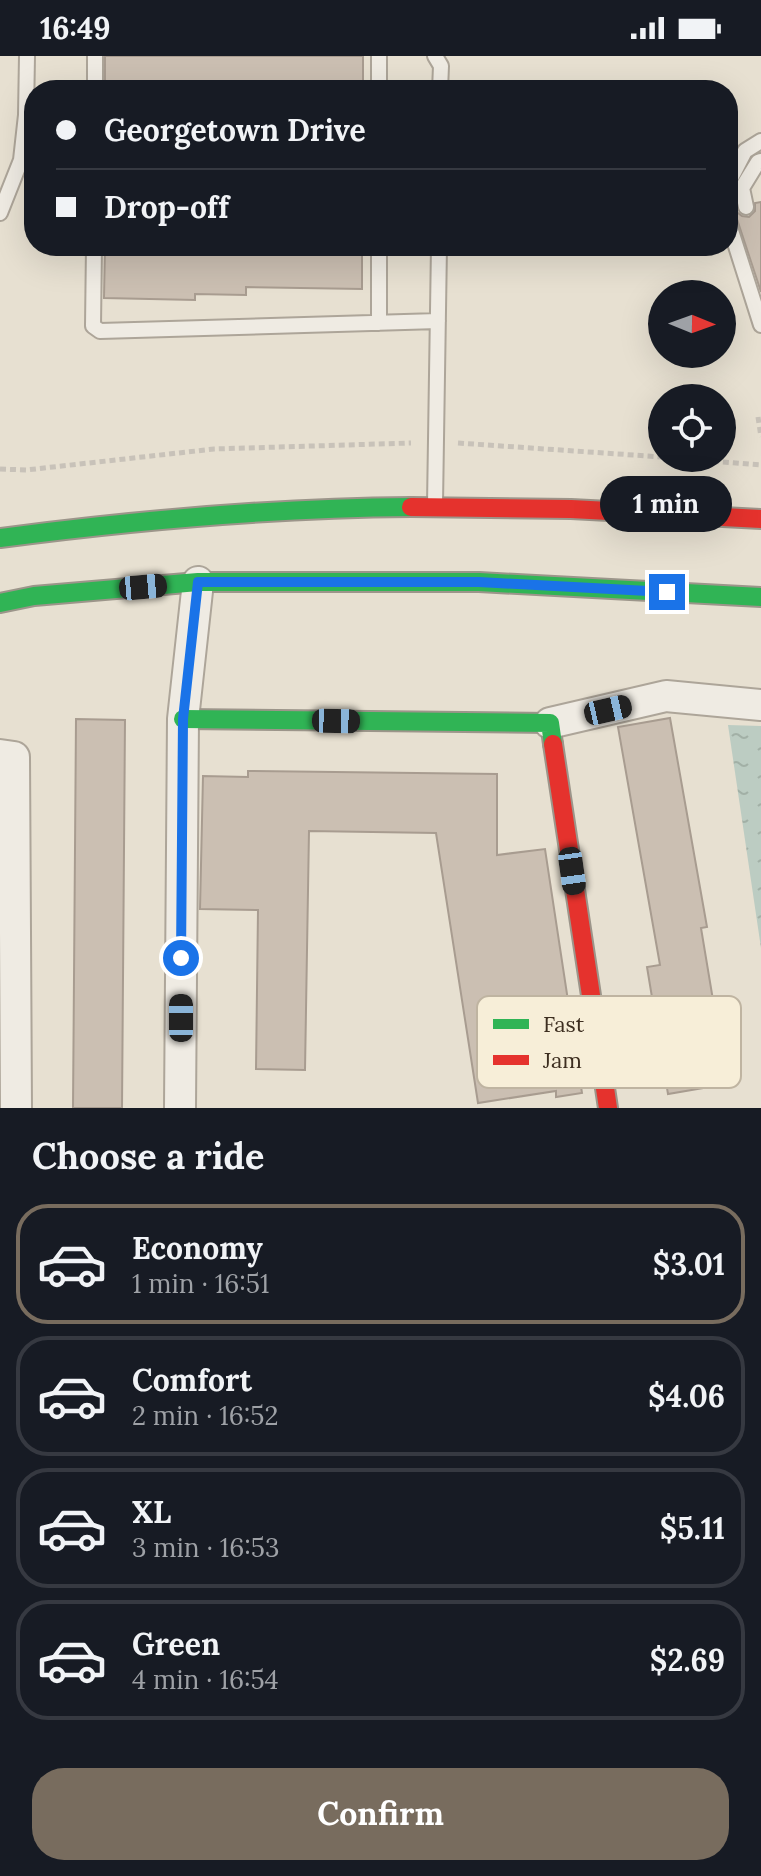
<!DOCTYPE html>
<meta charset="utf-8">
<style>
:root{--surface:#171b24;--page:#242831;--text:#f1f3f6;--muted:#9ea1a6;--line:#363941;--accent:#786c5e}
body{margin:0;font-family:Lora,serif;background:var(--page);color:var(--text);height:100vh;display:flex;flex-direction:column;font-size:30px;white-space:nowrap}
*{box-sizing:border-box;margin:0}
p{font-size:26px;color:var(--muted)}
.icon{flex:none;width:44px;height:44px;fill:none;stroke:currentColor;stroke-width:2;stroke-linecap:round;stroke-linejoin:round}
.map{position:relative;height:1052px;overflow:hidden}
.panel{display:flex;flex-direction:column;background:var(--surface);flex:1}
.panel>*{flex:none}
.guide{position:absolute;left:24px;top:24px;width:714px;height:176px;border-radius:32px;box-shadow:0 8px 32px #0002;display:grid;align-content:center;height:176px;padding:0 32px;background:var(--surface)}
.needle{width:52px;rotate:91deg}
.buttons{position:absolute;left:648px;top:224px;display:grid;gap:16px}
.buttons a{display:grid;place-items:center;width:88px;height:88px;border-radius:50%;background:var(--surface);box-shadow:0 8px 32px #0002;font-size:40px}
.end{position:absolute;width:36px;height:36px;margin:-18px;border:10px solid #1a73e8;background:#fff;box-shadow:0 0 0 4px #fff}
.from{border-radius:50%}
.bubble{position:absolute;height:56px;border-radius:28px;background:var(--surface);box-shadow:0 8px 32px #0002;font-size:26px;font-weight:700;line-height:56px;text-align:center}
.car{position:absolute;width:24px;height:48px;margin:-24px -12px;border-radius:10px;box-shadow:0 0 6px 2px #0007;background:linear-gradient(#222 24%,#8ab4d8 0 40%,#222 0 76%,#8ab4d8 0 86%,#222 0)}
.guide b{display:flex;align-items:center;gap:28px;height:76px;font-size:30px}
.guide b+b{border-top:2px solid var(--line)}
.guide i{width:20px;height:20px;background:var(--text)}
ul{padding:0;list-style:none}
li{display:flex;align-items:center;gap:24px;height:120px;margin:0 16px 12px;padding:0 16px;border:4px solid var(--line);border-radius:32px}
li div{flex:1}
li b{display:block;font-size:30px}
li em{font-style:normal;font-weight:700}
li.active{border-color:var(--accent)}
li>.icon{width:72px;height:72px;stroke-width:1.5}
h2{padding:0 32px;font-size:36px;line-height:96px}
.action{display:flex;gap:16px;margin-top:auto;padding:16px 32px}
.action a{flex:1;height:92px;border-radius:32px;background:var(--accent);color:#fff;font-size:32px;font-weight:700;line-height:92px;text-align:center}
.status{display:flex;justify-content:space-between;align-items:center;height:56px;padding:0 40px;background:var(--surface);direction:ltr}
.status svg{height:22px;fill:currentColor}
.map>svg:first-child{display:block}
.water{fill:url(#water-ripples)}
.building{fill:#cbbfb2;stroke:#a89c90;stroke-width:2}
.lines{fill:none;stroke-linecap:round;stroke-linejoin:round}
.lane-casing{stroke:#ada599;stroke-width:18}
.street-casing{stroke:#ada599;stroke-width:34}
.fast-casing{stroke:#9c958a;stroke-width:22}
.jam-casing{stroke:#9c958a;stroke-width:22}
.path{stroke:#c8c2b9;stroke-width:5;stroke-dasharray:6 4;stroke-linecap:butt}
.lane{stroke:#efebe3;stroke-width:14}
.street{stroke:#efebe3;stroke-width:30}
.fast{stroke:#30b455;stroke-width:18}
.jam{stroke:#e5322d;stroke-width:18}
.route{stroke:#1a73e8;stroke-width:10}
.key{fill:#f7eed8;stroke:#bfb4a1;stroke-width:2}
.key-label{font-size:22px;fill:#3d2e20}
</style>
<div class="status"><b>16:49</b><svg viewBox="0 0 49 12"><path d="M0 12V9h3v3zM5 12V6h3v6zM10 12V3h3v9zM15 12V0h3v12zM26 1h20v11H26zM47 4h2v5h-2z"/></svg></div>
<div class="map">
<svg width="761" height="1052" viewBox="0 0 761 1052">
<defs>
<pattern id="water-ripples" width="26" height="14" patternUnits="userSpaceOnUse" patternTransform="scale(2)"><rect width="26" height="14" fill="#bcccc2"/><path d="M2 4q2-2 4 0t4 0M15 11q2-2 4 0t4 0" fill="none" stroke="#a2b0a6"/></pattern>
</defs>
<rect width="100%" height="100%" fill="#e7e0d1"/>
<!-- water -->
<path class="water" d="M 728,669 L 761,670 L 761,892 Z"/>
<!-- building -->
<path class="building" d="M 105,0 L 363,0 L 363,34 L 105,34 Z
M 761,146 L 761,236 L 734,154 L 742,160 L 749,161 L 755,155 L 755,147 Z
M 105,190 L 362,190 L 362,233 L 246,231 L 246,239 L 195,238 L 195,244 L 104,242 Z
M 670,662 L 707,871 L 701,872 L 727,1028 L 668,1038 L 647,911 L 660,909 L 618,671 Z
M 76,663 L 125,664 L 122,1052 L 73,1052 Z
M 248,715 L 497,718 L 497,799 L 545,793 L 582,1037 L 556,1041 L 556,1035 L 478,1047 L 436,777 L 309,775 L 305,1014 L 256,1013 L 258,854 L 200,853 L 203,720 L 248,721 Z"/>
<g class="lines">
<!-- lane casing -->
<g class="lane-casing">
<path id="lane" d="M 435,0 L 441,10 L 440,34
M 95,34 L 95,0
M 379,34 L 379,0
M 728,128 L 745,95 L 761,85
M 746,151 L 742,132 L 758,106 L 761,105
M 0,157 L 21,104 L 26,59 L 27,0
M 728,165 L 761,269
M 94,190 L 93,270 L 100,275 L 438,265
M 379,267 L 379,190
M 435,448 L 439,190"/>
</g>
<!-- street casing -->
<g class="street-casing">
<path id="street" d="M 550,667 L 666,640 L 761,649
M 0,699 L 14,701 L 16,1052
M 180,1052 L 183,663 L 198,526"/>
</g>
<!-- fast casing -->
<g class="fast-casing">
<path id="fast" d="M 0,482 C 137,464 273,452 411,451
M 0,547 L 34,540 L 198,526 L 479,526 L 761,541
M 183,663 L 550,667 L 553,688"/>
</g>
<!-- jam casing -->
<g class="jam-casing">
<path id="jam" d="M 411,451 L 571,453 L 761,463
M 553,688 L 608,1052"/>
</g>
<!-- path -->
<path class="path" d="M 758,361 L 761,381
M 458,387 L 662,401
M 673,402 L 761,409
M 0,413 L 26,414 L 214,393 L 411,387"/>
<!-- lane -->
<use href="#lane" class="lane"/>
<!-- street -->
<use href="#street" class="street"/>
<!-- fast -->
<use href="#fast" class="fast"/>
<!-- jam -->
<use href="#jam" class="jam"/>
</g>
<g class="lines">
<!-- route -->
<path class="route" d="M 181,902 L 183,663 L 198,526 L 479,526 L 667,536"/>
</g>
<!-- legend -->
<rect x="477" y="940" width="264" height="92" rx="12" class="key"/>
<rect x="493" y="963" width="36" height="10" fill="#30b455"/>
<rect x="493" y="999" width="36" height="10" fill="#e5322d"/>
<g class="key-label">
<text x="543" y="976">Fast</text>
<text x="543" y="1012">Jam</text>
</g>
</svg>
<div class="buttons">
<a><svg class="needle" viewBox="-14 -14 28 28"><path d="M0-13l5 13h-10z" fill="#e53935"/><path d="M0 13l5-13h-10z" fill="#9ea1a6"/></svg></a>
<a><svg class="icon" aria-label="locate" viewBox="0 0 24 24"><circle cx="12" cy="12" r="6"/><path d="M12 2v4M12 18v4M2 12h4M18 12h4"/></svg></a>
</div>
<i class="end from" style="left:181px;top:902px"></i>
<i class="end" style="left:667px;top:536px"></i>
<div class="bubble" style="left:600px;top:420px;width:132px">1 min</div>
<i class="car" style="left:143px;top:531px;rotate:85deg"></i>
<i class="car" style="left:608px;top:654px;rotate:77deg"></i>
<i class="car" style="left:336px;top:665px;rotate:91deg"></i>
<i class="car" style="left:572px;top:815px;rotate:172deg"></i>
<i class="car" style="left:181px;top:962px;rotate:0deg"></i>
<div class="guide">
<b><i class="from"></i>Georgetown Drive</b>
<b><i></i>Drop-off</b>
</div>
</div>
<section class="panel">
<h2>Choose a ride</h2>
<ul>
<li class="active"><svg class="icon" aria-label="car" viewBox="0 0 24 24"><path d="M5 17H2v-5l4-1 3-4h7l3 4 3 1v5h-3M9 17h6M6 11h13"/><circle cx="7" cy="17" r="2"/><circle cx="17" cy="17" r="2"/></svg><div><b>Economy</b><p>1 min · 16:51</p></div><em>$3.01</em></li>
<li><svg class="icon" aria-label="car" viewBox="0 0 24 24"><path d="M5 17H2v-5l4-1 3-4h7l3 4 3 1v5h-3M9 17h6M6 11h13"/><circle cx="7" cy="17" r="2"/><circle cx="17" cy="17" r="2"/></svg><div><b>Comfort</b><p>2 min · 16:52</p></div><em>$4.06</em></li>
<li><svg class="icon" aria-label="car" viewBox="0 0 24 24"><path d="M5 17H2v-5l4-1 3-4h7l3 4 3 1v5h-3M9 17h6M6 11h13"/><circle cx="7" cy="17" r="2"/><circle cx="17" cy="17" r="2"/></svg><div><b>XL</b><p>3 min · 16:53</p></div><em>$5.11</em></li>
<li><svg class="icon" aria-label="car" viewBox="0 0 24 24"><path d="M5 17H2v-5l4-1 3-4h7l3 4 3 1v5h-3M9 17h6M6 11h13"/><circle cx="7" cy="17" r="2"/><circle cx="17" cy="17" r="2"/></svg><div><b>Green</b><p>4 min · 16:54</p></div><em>$2.69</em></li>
</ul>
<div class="action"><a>Confirm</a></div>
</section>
